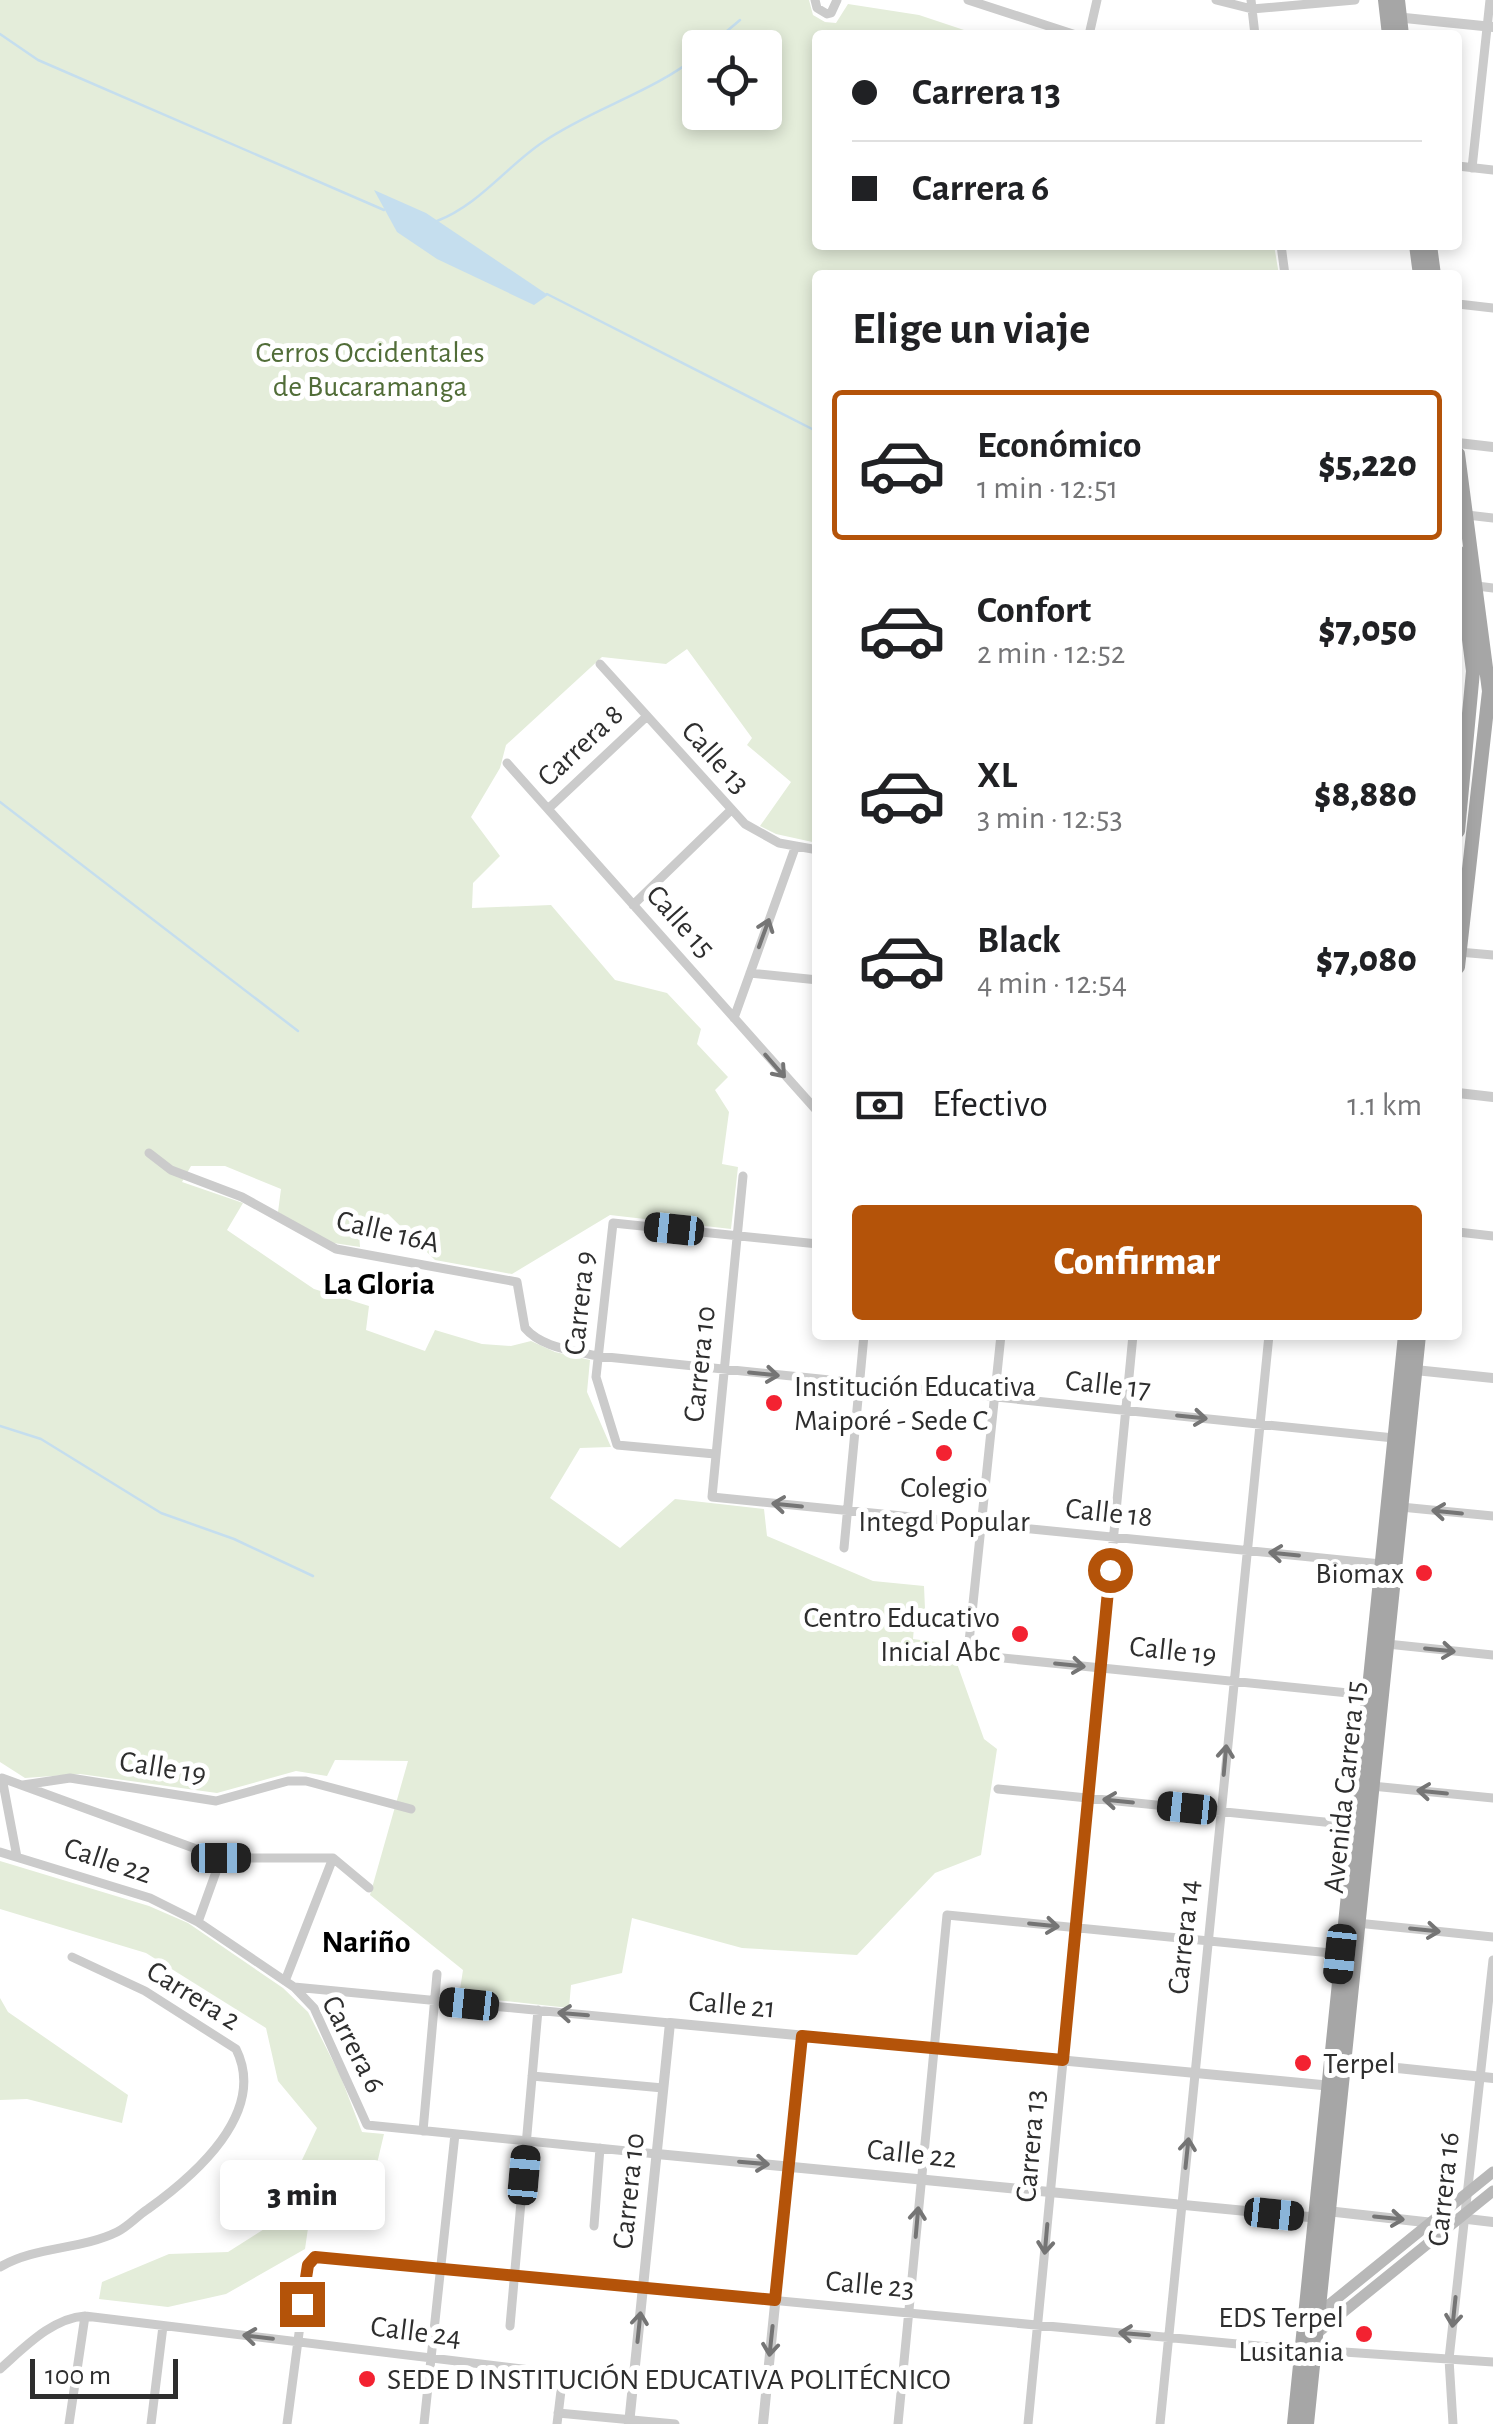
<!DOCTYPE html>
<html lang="es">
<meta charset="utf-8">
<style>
:root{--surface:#fff;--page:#f2f2f2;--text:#202124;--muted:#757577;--line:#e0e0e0;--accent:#b45309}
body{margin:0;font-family:"Alegreya Sans",sans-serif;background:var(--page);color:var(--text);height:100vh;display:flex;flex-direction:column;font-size:38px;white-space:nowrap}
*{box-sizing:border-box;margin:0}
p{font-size:32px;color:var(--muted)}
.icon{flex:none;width:55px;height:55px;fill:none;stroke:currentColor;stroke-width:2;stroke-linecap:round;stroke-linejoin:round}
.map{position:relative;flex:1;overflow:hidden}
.details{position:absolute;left:812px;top:270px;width:650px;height:1070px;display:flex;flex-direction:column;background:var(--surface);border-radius:10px;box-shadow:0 5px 15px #0003}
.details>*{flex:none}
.hud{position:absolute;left:812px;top:30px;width:650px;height:220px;border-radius:10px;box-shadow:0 5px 15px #0003;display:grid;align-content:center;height:220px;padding:0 40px;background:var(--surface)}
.buttons{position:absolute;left:682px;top:30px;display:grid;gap:20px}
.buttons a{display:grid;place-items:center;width:100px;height:100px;border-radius:10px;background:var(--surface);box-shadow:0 5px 15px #0003;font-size:50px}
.scale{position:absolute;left:30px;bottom:25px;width:148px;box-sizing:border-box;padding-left:10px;border:5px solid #2e2e2e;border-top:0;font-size:28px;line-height:35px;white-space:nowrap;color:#2e2e2e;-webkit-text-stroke:8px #fff;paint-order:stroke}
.end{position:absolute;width:45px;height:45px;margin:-22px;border:12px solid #b45309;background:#fff;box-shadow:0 0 0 5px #fff}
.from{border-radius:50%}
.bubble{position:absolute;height:70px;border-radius:10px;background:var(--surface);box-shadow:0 5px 15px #0003;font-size:32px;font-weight:800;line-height:70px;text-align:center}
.car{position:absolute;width:30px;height:60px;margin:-30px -15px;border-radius:12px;box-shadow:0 0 8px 2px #0007;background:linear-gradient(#222 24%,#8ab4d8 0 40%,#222 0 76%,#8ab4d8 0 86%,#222 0)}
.hud b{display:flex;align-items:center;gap:35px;height:95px;font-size:38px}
.hud b+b{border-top:2px solid var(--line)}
.hud i{width:25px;height:25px;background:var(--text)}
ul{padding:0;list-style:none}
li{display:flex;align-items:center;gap:30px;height:150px;margin:0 20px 15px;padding:0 20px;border:5px solid transparent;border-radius:10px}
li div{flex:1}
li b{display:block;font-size:38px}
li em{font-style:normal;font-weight:800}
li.current{border-color:var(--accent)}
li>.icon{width:90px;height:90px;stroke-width:1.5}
h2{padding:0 40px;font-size:45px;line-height:120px}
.pay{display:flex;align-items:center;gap:25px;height:110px;padding:0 40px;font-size:38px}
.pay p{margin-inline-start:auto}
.primary-button{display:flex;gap:20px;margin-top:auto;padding:20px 40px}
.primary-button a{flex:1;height:115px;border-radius:10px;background:var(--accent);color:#fff;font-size:40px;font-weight:800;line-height:115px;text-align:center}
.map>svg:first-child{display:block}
.green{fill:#e4edda;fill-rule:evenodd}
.water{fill:#c5deee}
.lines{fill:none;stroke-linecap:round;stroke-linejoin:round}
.stream{stroke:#c5deee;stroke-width:2.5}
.minor{stroke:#cbcbcb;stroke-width:9}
.tertiary{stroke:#cbcbcb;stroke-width:10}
.secondary{stroke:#b8b8b8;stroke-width:11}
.primary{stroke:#a6a6a6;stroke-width:14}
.oneway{stroke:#757575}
.route{stroke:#b45309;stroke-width:12}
.poi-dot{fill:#f32231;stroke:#fff;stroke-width:4}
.labels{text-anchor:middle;stroke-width:10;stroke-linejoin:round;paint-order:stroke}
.park-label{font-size:30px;fill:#516d38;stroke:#fff}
.street-label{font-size:30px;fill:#2e2e2e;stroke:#fff}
.poi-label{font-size:30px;fill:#2e2e2e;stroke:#fff;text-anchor:start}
.neighbourhood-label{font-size:32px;font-weight:bold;fill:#000;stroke:#fff}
</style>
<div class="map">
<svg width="1493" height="2424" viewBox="0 0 1493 2424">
<rect width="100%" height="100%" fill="#fff"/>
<!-- green -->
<path class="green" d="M 0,0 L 809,0 L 813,15 L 825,22 L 836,23 L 848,4 L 919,15 L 979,35 L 818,35 L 818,245 L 1274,245 L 1279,275 L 818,275 L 817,843 L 776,834 L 760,826 L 791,782 L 747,745 L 752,738 L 687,649 L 666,664 L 602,657 L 506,745 L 500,768 L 471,817 L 500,856 L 473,883 L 472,908 L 551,905 L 615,980 L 667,993 L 701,1029 L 697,1044 L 728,1077 L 715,1090 L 729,1112 L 722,1164 L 738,1167 L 731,1229 L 610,1215 L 512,1274 L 435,1260 L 388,1214 L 358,1220 L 360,1247 L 327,1242 L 278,1212 L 281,1189 L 225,1166 L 191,1166 L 182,1182 L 243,1203 L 227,1230 L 314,1289 L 369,1306 L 366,1330 L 425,1351 L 435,1330 L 482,1344 L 511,1346 L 531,1341 L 555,1352 L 590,1360 L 587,1392 L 611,1447 L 580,1448 L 550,1498 L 620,1548 L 675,1499 L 764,1509 L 767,1536 L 873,1581 L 924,1586 L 925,1609 L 915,1616 L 913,1639 L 950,1644 L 984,1739 L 997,1749 L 981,1855 L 935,1873 L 857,1955 L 742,1948 L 632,1918 L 622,1973 L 571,1985 L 569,2008 L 459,1996 L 463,1970 L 370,1895 L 408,1761 L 335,1760 L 327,1776 L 296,1771 L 217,1793 L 80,1774 L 25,1778 L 0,1762 ZM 700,48 L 765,48 L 765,112 L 700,112 Z
M 0,1861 L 149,1906 L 188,1923 L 283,1988 L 308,2012 L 340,2075 L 362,2132 L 384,2134 L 375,2172 L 350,2169 L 309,2221 L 305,2249 L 226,2294 L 168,2307 L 99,2299 L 102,2282 L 169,2254 L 228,2252 L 272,2224 L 317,2128 L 278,2081 L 266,2028 L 146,1953 L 0,1909 Z
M 0,1998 L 8,2012 L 128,2095 L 122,2123 L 27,2099 L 0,2100 Z"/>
<!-- water -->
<path class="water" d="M 374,190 L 426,213 L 548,295 L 534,305 L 437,259 L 397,232 Z"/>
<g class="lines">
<!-- stream -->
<path class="stream" d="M 0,34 L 38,60 L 384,210
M 707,48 L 740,20
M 437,221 C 479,205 507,166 543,142 C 593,108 654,92 700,54
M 547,294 L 818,432
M 0,802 L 298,1031
M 0,1426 L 41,1439 L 161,1513 L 234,1539 L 313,1576"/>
<!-- minor -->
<path class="minor" d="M 815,0 L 817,8 L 827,14 L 831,13 L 837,0
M 968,0 L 1076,35
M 1216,0 L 1252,9 L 1355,0
M 1251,0 L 1255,35
M 1089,35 L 1097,0
M 1458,166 L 1493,170
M 1472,168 L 1490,0
M 1281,245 L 1285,275
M 1458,304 L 1493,308
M 1467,515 L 1493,518
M 1477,586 L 1493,588
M 600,664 L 745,824 L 779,843 L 818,850
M 507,763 L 818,1112
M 548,809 L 646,717
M 633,905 L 730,811
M 1459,952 L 1493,955
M 750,973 L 818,980
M 734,1018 L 795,848
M 149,1153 L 171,1170 L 242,1197 L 336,1249 L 517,1282 L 525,1328 C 542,1348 573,1350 597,1356 L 1394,1438
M 743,1176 L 712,1497 L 1381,1564
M 1458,1232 L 1493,1236
M 1001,1335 L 969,1642 L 973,1655 L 1368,1695
M 715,1454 L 617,1445 L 596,1377 L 613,1223 L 818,1244
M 1401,1507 L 1493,1516
M 844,1548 L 864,1335
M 1387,1644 L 1493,1655
M 2,1778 L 221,1858 L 333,1858 L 369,1888
M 2,1778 L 17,1857
M 23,1785 L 70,1778 L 216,1801 L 288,1781 L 306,1781 L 411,1809
M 1372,1786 L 1493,1798
M 998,1789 L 1354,1825
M 0,1852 L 150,1898 L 198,1922 L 294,1987 L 314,2008 L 367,2125 L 657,2154
M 198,1922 L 221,1858
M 1357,1923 L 1493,1937
M 285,1981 L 333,1858
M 294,1987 L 670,2023
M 532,2076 L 663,2088
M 423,2131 L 437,1974
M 594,2226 L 600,2148
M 0,2267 C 36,2246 80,2250 117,2232 C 129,2226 137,2216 148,2209 C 194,2176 268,2113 236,2049 L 145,1991 L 72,1957
M 510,2326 L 538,2010
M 1314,2350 L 1493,2362
M 0,2369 C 24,2348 52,2318 85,2316 L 563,2374 L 557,2424
M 558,2413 L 675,2424
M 69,2424 L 85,2316
M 151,2424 L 163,2326
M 287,2424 L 308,2265 L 315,2257 L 1301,2350
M 424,2424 L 455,2134
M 898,2424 L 947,1915 L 1341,1954
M 1028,2424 L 1133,1335
M 1160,2424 L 1269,1335
M 1453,2424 L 1449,2359 L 1493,1960"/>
<!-- tertiary -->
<path class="tertiary" d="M 1395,17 L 1493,27
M 1458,443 L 1493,447
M 1458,1093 L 1493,1097
M 1415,1370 L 1493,1378
M 1340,2062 L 1493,2078
M 657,2154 L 1309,2217 L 1327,2211 L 1451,2225
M 1459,2218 L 1493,2222
M 629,2424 L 670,2023 L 1332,2086
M 763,2424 L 802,2035"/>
<!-- secondary -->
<path class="secondary" d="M 1314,2317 L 1493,2172
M 1316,2334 L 1493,2191"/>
<!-- primary -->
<path class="primary" d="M 1385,0 L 1389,35
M 1398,0 L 1402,35
M 1416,245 L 1420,275
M 1430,245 L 1434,275
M 1458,454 L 1489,691 L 1458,967
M 1458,552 L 1473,671 L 1458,831
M 1294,2424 L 1405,1335
M 1307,2424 L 1419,1335"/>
</g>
<!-- one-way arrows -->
<defs><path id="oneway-shaft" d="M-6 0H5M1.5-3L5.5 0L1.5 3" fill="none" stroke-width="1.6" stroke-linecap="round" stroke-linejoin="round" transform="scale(2.5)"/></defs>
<g class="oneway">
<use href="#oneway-shaft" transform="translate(764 933) rotate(-70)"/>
<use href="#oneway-shaft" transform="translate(775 1066) rotate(49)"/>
<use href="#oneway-shaft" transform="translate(764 1374) rotate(6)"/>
<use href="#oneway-shaft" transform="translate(1192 1417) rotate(6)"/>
<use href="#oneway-shaft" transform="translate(787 1505) rotate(-174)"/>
<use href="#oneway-shaft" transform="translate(1447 1512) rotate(-174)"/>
<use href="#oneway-shaft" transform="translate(1284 1554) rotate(-174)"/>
<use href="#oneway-shaft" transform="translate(1440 1650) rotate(6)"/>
<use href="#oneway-shaft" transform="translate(1070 1665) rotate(6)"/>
<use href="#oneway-shaft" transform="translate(1225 1760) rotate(-85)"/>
<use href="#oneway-shaft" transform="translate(1432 1792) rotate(-174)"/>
<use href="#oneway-shaft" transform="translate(1118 1801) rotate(-174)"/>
<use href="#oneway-shaft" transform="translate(1044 1925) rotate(6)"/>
<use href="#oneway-shaft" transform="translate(1425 1930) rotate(6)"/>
<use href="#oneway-shaft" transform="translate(573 2014) rotate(-175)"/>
<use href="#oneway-shaft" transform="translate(1187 2153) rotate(-84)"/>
<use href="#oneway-shaft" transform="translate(754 2163) rotate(5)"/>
<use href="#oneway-shaft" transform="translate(1389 2218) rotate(6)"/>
<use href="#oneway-shaft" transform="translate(917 2222) rotate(-85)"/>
<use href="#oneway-shaft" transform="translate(1046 2239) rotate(95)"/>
<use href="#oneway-shaft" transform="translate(1454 2312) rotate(96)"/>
<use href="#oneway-shaft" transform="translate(639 2327) rotate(-84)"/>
<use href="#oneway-shaft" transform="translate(1134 2334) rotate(-175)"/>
<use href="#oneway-shaft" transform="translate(258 2337) rotate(-173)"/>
<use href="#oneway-shaft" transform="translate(771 2341) rotate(96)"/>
</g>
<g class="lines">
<!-- route -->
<path class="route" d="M 302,2304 L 308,2265 L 315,2257 L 775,2300 L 802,2036 L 1063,2060 L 1110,1570"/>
</g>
<!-- markers -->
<g class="poi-dot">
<circle cx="774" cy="1403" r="10"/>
<circle cx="944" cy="1453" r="10"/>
<circle cx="1424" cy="1573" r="10"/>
<circle cx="1020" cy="1634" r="10"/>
<circle cx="1303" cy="2063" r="10"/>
<circle cx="1364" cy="2334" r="10"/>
<circle cx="367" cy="2379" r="10"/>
</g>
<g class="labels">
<!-- park labels -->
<g class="park-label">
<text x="370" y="362">Cerros Occidentales<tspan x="370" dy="34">de Bucaramanga</tspan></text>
</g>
<!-- street labels -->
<g class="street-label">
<text transform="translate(580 745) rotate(-43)" y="10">Carrera 8</text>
<text transform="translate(716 757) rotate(48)" y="10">Calle 13</text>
<text transform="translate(681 921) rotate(48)" y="10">Calle 15</text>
<text transform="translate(388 1231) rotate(13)" y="10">Calle 16A</text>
<text transform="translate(579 1303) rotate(-84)" y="10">Carrera 9</text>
<text transform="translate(699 1364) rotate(-84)" y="10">Carrera 10</text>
<text transform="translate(1108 1384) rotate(6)" y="10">Calle 17</text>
<text transform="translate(1109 1512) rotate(6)" y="10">Calle 18</text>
<text transform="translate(1173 1650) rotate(6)" y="10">Calle 19</text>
<text transform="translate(163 1767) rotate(9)" y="10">Calle 19</text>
<text transform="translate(1344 1787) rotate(-84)" y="10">Avenida Carrera 15</text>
<text transform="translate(108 1860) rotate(18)" y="10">Calle 22</text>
<text transform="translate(1183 1937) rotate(-84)" y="10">Carrera 14</text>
<text transform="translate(194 1995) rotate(32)" y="10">Carrera 2</text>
<text transform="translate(732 2004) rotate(5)" y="10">Calle 21</text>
<text transform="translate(354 2044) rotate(63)" y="10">Carrera 6</text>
<text transform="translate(1030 2146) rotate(-85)" y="10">Carrera 13</text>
<text transform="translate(912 2153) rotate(6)" y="10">Calle 22</text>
<text transform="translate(1443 2189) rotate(-84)" y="10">Carrera 16</text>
<text transform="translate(628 2191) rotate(-84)" y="10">Carrera 10</text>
<text transform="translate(870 2284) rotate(5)" y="10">Calle 23</text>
<text transform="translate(416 2331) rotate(7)" y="10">Calle 24</text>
</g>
<!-- poi labels -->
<g class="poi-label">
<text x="794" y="1396">Institución Educativa<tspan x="794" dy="34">Maiporé - Sede C</tspan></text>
<text x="944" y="1497" text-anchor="middle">Colegio<tspan x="944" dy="34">Integd Popular</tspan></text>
<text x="1404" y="1583" text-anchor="end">Biomax</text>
<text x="1000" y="1627" text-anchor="end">Centro Educativo<tspan x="1000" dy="34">Inicial Abc</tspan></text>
<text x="1323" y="2073">Terpel</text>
<text x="1344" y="2327" text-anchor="end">EDS Terpel<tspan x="1344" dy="34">Lusitania</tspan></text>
<text x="387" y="2389">SEDE D INSTITUCIÓN EDUCATIVA POLITÉCNICO</text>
</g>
<!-- neighbourhood labels -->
<g class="neighbourhood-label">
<text x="379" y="1294">La Gloria</text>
<text x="366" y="1952">Nariño</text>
</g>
</g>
</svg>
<div class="buttons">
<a><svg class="icon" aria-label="locate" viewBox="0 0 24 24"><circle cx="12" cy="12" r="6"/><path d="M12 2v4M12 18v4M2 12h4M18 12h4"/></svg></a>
</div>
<div class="scale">100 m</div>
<i class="end from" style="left:1110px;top:1570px"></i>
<i class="end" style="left:302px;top:2304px"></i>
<div class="bubble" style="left:220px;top:2160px;width:165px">3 min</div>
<i class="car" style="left:674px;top:1229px;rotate:276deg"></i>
<i class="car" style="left:1187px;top:1808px;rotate:276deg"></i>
<i class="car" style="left:221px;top:1858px;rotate:90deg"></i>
<i class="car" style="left:1340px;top:1954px;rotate:186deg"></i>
<i class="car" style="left:469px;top:2004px;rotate:276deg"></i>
<i class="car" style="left:524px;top:2175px;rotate:5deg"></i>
<i class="car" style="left:1274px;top:2214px;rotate:96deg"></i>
<div class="hud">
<b><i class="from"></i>Carrera 13</b>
<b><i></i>Carrera 6</b>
</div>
<section class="details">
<h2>Elige un viaje</h2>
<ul>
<li class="current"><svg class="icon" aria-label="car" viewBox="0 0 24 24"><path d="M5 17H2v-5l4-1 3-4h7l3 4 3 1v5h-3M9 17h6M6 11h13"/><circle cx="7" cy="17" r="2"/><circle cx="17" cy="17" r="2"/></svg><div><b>Económico</b><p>1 min · 12:51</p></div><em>$5,220</em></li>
<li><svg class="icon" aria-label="car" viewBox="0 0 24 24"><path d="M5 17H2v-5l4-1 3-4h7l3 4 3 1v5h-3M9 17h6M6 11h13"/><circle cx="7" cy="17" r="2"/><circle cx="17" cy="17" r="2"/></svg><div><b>Confort</b><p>2 min · 12:52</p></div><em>$7,050</em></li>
<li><svg class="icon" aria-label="car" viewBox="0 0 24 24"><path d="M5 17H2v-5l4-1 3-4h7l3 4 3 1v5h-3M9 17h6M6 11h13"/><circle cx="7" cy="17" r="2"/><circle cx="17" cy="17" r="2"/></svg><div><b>XL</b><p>3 min · 12:53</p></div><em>$8,880</em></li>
<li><svg class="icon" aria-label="car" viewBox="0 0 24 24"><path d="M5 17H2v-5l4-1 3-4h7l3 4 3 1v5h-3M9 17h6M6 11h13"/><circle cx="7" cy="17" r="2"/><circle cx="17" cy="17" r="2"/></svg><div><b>Black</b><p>4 min · 12:54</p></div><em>$7,080</em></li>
</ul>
<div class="pay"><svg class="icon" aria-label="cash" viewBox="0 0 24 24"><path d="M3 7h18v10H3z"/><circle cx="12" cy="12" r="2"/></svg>Efectivo<p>1.1 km</p></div>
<div class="primary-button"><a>Confirmar</a></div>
</section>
</div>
